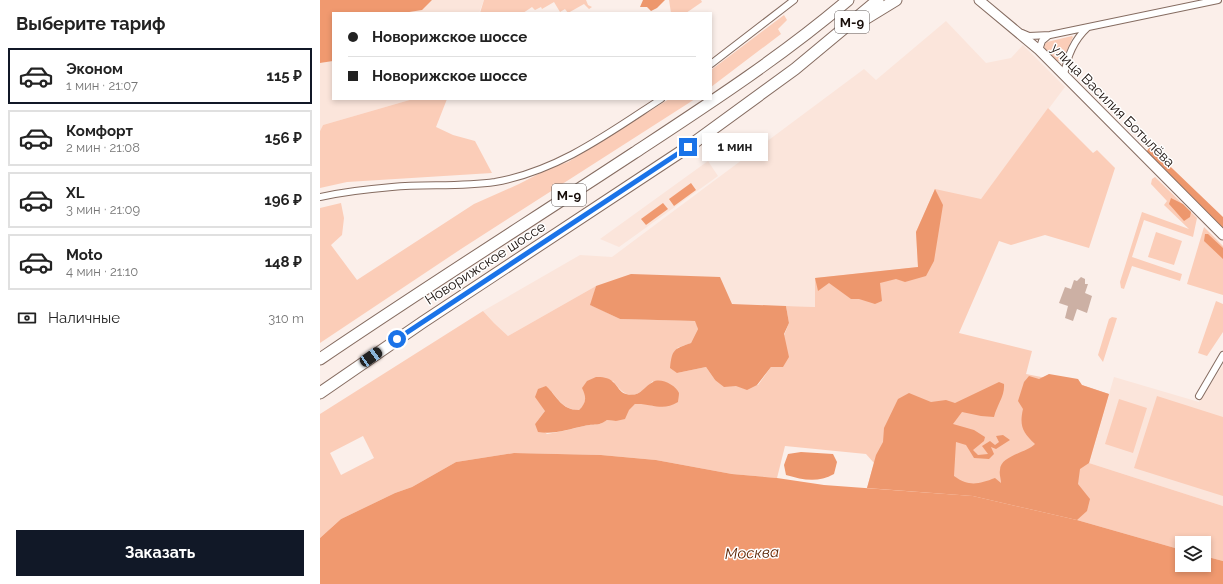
<!DOCTYPE html>
<html lang="ru">
<meta charset="utf-8">
<style>
:root{--surface:#fff;--page:#f2f2f2;--text:#222;--muted:#767676;--line:#e0e0e0;--accent:#111827}
body{margin:0;font-family:Raleway,sans-serif;background:var(--page);color:var(--text);height:100vh;display:flex;flex-direction:column;font-size:15px;white-space:nowrap}
*{box-sizing:border-box;margin:0}
p{font-size:13px;color:var(--muted)}
.icon{flex:none;width:22px;height:22px;fill:none;stroke:currentColor;stroke-width:2;stroke-linecap:round;stroke-linejoin:round}
.map{position:relative;flex:1;overflow:hidden}
.panel{display:flex;flex-direction:column;background:var(--surface);width:320px}
.panel>*{flex:none}
.hud{position:absolute;left:12px;top:12px;width:380px;height:88px;border-radius:0px;box-shadow:0 2px 6px #0003;display:grid;align-content:center;height:88px;padding:0 16px;background:var(--surface)}
.fabs{position:absolute;left:855px;top:536px;display:grid;gap:8px}
.fabs a{display:grid;place-items:center;width:36px;height:36px;border-radius:0px;background:var(--surface);box-shadow:0 2px 6px #0003;font-size:20px}
.end{position:absolute;width:18px;height:18px;margin:-9px;border:5px solid #1a73e8;background:#fff;box-shadow:0 0 0 2px #fff}
.from{border-radius:50%}
.bubble{position:absolute;height:28px;border-radius:0px;background:var(--surface);box-shadow:0 2px 6px #0003;font-size:13px;font-weight:700;line-height:28px;text-align:center}
.car{position:absolute;width:12px;height:24px;margin:-12px -6px;border-radius:5px;box-shadow:0 0 3px 1px #0007;background:linear-gradient(#222 24%,#8ab4d8 0 40%,#222 0 76%,#8ab4d8 0 86%,#222 0)}
.hud b{display:flex;align-items:center;gap:14px;height:38px;font-size:15px}
.hud b+b{border-top:1px solid var(--line)}
.hud i{width:10px;height:10px;background:var(--text)}
ul{padding:0;list-style:none}
li{display:flex;align-items:center;gap:12px;height:56px;margin:0 8px 6px;padding:0 8px;border:2px solid var(--line);border-radius:0px}
li div{flex:1}
li b{display:block;font-size:15px}
li em{font-style:normal;font-weight:700}
li.active{border-color:var(--accent)}
li>.icon{width:36px;height:36px;stroke-width:1.5}
h2{padding:0 16px;font-size:18px;line-height:48px}
.pay{display:flex;align-items:center;gap:10px;height:44px;padding:0 16px;font-size:15px}
.pay p{margin-inline-start:auto}
.action{display:flex;gap:8px;margin-top:auto;padding:8px 16px}
.action a{flex:1;height:46px;border-radius:0px;background:var(--accent);color:#fff;font-size:16px;font-weight:700;line-height:46px;text-align:center}
main{display:flex;flex:1;min-height:0}
.map>svg:first-child{display:block}
.built{fill:#fbe5db}
.green{fill:#fbcdb8;fill-rule:evenodd}
.forest{fill:#ed976d}
.water{fill:#f0996f}
.building{fill:#ccb0a4}
.lines{fill:none;stroke-linecap:round;stroke-linejoin:round}
.street-casing{stroke:#856c61;stroke-width:8}
.secondary-casing{stroke:#856c61;stroke-width:11}
.highway-casing{stroke:#856c61;stroke-width:13}
.street{stroke:#fff;stroke-width:6}
.secondary{stroke:#fff;stroke-width:9}
.highway{stroke:#fff;stroke-width:11}
.route{stroke:#1a73e8;stroke-width:5}
.labels{text-anchor:middle;stroke-width:3;stroke-linejoin:round;paint-order:stroke}
.shield{fill:#fff;stroke:#5d5654;stroke-width:1}
.shield-label{font-size:13px;font-weight:bold;fill:#180e0a}
.street-label{font-size:14px;fill:#180e0a;stroke:#fff}
.water-label{font-size:15px;font-style:italic;fill:#5b2505;stroke:#fff}
</style>
<main>
<section class="panel">
<h2>Выберите тариф</h2>
<ul>
<li class="active"><svg class="icon" aria-label="car" viewBox="0 0 24 24"><path d="M5 17H2v-5l4-1 3-4h7l3 4 3 1v5h-3M9 17h6M6 11h13"/><circle cx="7" cy="17" r="2"/><circle cx="17" cy="17" r="2"/></svg><div><b>Эконом</b><p>1 мин · 21:07</p></div><em>115 ₽</em></li>
<li><svg class="icon" aria-label="car" viewBox="0 0 24 24"><path d="M5 17H2v-5l4-1 3-4h7l3 4 3 1v5h-3M9 17h6M6 11h13"/><circle cx="7" cy="17" r="2"/><circle cx="17" cy="17" r="2"/></svg><div><b>Комфорт</b><p>2 мин · 21:08</p></div><em>156 ₽</em></li>
<li><svg class="icon" aria-label="car" viewBox="0 0 24 24"><path d="M5 17H2v-5l4-1 3-4h7l3 4 3 1v5h-3M9 17h6M6 11h13"/><circle cx="7" cy="17" r="2"/><circle cx="17" cy="17" r="2"/></svg><div><b>XL</b><p>3 мин · 21:09</p></div><em>196 ₽</em></li>
<li><svg class="icon" aria-label="car" viewBox="0 0 24 24"><path d="M5 17H2v-5l4-1 3-4h7l3 4 3 1v5h-3M9 17h6M6 11h13"/><circle cx="7" cy="17" r="2"/><circle cx="17" cy="17" r="2"/></svg><div><b>Moto</b><p>4 мин · 21:10</p></div><em>148 ₽</em></li>
</ul>
<div class="pay"><svg class="icon" aria-label="cash" viewBox="0 0 24 24"><path d="M3 7h18v10H3z"/><circle cx="12" cy="12" r="2"/></svg>Наличные<p>310 m</p></div>
<div class="action"><a>Заказать</a></div>
</section>
<div class="map">
<svg width="903" height="584" viewBox="0 0 903 584">
<rect width="100%" height="100%" fill="#fbefea"/>
<!-- built -->
<path class="built" d="M 112,0 L 164,0 L 159,13 L 83,13 L 102,10 Z
M 626,21 L 666,63 L 691,58 L 703,45 L 745,87 L 661,199 L 596,232 L 598,267 L 495,278 L 495,307 L 412,304 L 276,286 L 188,336 L 174,323 L 163,311 L 260,255 L 292,257 L 544,69 L 556,80 Z
M 13,61 L 13,99 L 93,99 L 3,125 L 0,131 L 0,63 Z
M 388,161 L 398,176 L 299,247 L 280,239 Z
M 903,365 L 903,506 L 769,463 L 794,377 L 879,402 Z"/>
<!-- green -->
<path class="green" d="M 164,0 L 266,0 L 268,5 L 272,7 L 269,9 L 264,4 L 248,13 L 245,9 L 240,12 L 234,2 L 222,9 L 221,7 L 215,10 L 212,7 L 203,13 L 160,13 Z
M 349,0 L 381,0 L 382,2 L 366,13 L 351,13 Z
M 464,15 L 467,20 L 458,29 L 461,34 L 391,87 L 391,70 Z
M 752,36 L 753,37 L 742,61 L 736,61 L 725,49 L 724,45 L 727,42 Z
M 93,99 L 127,99 L 116,127 L 133,135 L 155,141 L 172,173 L 27,182 L 0,188 L 0,131 L 3,125 Z
M 349,99 L 375,99 L 141,249 L 0,343 L 0,208 L 21,203 L 24,218 L 22,235 L 11,245 L 37,280 L 154,204 L 199,184 L 228,169 L 248,162 Z
M 728,108 L 773,153 L 777,150 L 795,168 L 769,248 L 725,235 L 691,245 L 679,241 L 639,333 L 712,351 L 706,374 L 762,385 L 789,394 L 769,463 L 903,506 L 903,561 L 884,556 L 884,543 L 862,543 L 862,550 L 757,520 L 653,496 L 547,488 L 554,463 L 546,454 L 465,446 L 457,478 L 412,474 L 336,460 L 281,455 L 194,453 L 136,462 L 92,487 L 75,493 L 21,519 L 0,538 L 0,414 L 163,311 L 174,323 L 188,336 L 276,286 L 271,305 L 300,319 L 376,321 L 378,329 L 371,343 L 357,348 L 357,373 L 386,367 L 395,380 L 416,386 L 438,385 L 451,367 L 469,323 L 466,306 L 495,307 L 495,278 L 598,267 L 596,232 L 615,189 L 661,199 ZM 293,381 C 308,402 317,397 333,381 L 333,406 L 324,403 L 315,404 L 296,421 L 287,420 C 277,427 275,423 264,426 C 251,429 240,432 227,434 L 215,424 L 225,411 L 232,392 C 240,402 245,410 259,410 L 264,405 L 266,397 ZM 43,436 L 54,458 L 21,475 L 10,453 Z
M 835,177 L 877,218 L 873,237 L 824,220 L 812,257 L 862,274 L 860,281 L 812,266 L 804,289 L 801,288 L 800,282 L 822,212 L 869,229 L 844,205 L 847,201 L 831,184 L 832,179 Z
M 884,227 L 903,246 L 903,295 L 867,284 Z
M 836,232 L 862,241 L 854,265 L 828,257 Z
M 896,301 L 903,304 L 903,332 L 887,356 L 878,353 Z
M 792,317 L 797,318 L 783,362 L 778,355 L 789,319 Z
M 837,396 L 903,417 L 903,496 L 814,468 Z
M 799,399 L 827,408 L 813,453 L 785,444 Z"/>
<!-- forest -->
<path class="forest" d="M 323,0 L 345,0 L 337,8 L 331,11 L 327,7 L 320,7 Z
M 830,147 L 903,217 L 903,229 L 826,152 Z
M 615,189 L 623,205 L 614,261 L 606,276 L 585,282 L 576,279 L 560,283 L 562,301 L 555,304 L 539,299 L 531,299 L 509,283 L 498,291 L 495,278 L 598,267 L 596,232 Z
M 851,198 L 863,204 L 871,212 L 870,217 L 864,221 L 849,204 Z
M 885,234 L 888,234 L 903,248 L 903,259 L 884,241 Z
M 311,274 L 400,277 L 412,304 L 466,306 L 469,323 L 464,334 L 469,357 L 463,367 L 451,367 L 437,385 L 427,390 L 416,386 L 404,387 L 395,380 L 386,367 L 357,373 L 350,368 C 352,349 354,349 371,343 L 378,329 L 375,321 L 300,319 L 270,305 L 276,286 Z
M 729,374 L 758,379 L 762,385 L 789,394 L 769,463 L 760,469 L 758,484 L 770,499 L 767,511 L 757,520 L 653,496 L 547,488 L 556,455 L 563,442 L 564,428 L 578,399 L 589,393 L 611,402 L 626,400 L 635,403 L 679,382 L 684,384 C 685,396 677,405 674,417 L 661,416 L 642,412 L 633,424 L 654,430 L 665,437 L 664,441 L 653,450 L 658,455 L 668,454 L 662,446 L 670,441 L 675,445 L 679,442 L 676,436 L 683,435 L 690,440 L 676,449 L 671,447 L 674,454 L 669,459 L 654,458 L 646,445 L 636,442 L 634,476 C 649,487 659,484 675,478 L 681,483 C 681,479 679,474 680,470 C 680,456 706,453 715,444 C 703,433 699,426 703,409 L 698,401 L 704,382 L 709,376 L 719,379 Z
M 276,377 C 282,377 288,377 293,382 C 298,386 300,393 306,394 C 320,398 323,387 333,382 C 340,377 356,385 359,393 C 359,396 358,400 358,402 C 342,412 332,403 315,404 L 309,410 L 305,419 L 296,421 L 287,420 C 277,427 275,423 264,426 C 249,429 234,435 218,432 L 215,424 L 225,411 L 215,397 L 218,389 L 226,386 C 238,397 241,410 259,410 C 266,403 267,398 262,388 L 267,381 Z
M 481,452 L 513,454 L 517,462 L 514,474 C 498,483 483,480 466,475 L 464,465 L 468,454 Z"/>
<!-- water -->
<path class="water" d="M 0,0 L 112,0 L 102,10 L 83,13 L 13,13 L 13,61 L 0,63 Z
M 371,183 L 376,190 L 354,206 L 349,199 Z
M 343,203 L 348,209 L 326,225 L 321,219 Z
M 194,453 L 281,455 L 336,460 L 412,474 L 457,478 L 504,485 L 653,496 L 757,520 L 862,550 L 862,565 L 884,565 L 884,556 L 903,561 L 903,584 L 0,584 L 0,538 L 21,519 L 75,493 L 92,487 L 136,462 Z"/>
<!-- building -->
<path class="building" d="M 761,277 L 765,279 L 765,284 L 768,284 L 765,293 L 772,296 L 767,313 L 757,309 L 753,321 L 745,318 L 748,306 L 739,303 L 745,287 L 751,289 L 754,280 L 757,281 Z"/>
<g class="lines">
<!-- street casing -->
<g class="street-casing">
<path id="street" d="M 702,33 L 709,36 L 730,35 L 898,0
M 719,50 L 722,41 L 728,36
M 391,64 L 474,0
M 744,75 C 747,57 753,41 767,28
M 0,197 C 23,192 48,189 72,187 C 106,184 141,187 175,182 C 238,171 289,133 341,99
M 879,396 L 903,355"/>
</g>
<!-- secondary casing -->
<g class="secondary-casing">
<path id="secondary" d="M 659,0 L 719,50 L 903,235"/>
</g>
<!-- highway casing -->
<g class="highway-casing">
<path id="highway" d="M 540,22 L 576,0
M 0,359 C 103,289 209,222 314,153 C 387,105 461,57 528,0
M 0,393 L 103,322 L 368,147 L 475,69 L 558,0"/>
</g>
<!-- street -->
<use href="#street" class="street"/>
<!-- secondary -->
<use href="#secondary" class="secondary"/>
<!-- highway -->
<use href="#highway" class="highway"/>
</g>
<g class="lines">
<!-- route -->
<path class="route" d="M 77,339 L 368,147"/>
</g>
<g class="labels">
<!-- shield labels -->
<g class="shield">
<rect x="515" y="11" width="34" height="22" rx="3"/>
<rect x="232" y="184" width="34" height="22" rx="3"/>
</g>
<g class="shield-label">
<text x="532" y="27">М-9</text>
<text x="249" y="200">М-9</text>
</g>
<!-- street labels -->
<g class="street-label">
<text transform="translate(793 105) rotate(45)" y="5">улица Василия Ботылёва</text>
<text transform="translate(165 263) rotate(-33)" y="5">Новорижское шоссе</text>
</g>
<!-- water labels -->
<g class="water-label">
<text transform="translate(432 553) rotate(-2)" y="5">Москва</text>
</g>
</g>
</svg>
<div class="fabs">
<a><svg class="icon" aria-label="layers" viewBox="0 0 24 24"><path d="M12 4l9 5-9 5-9-5zM3 14l9 5 9-5"/></svg></a>
</div>
<i class="end from" style="left:77px;top:339px"></i>
<i class="end" style="left:368px;top:147px"></i>
<div class="bubble" style="left:382px;top:133px;width:66px">1 мин</div>
<i class="car" style="left:51px;top:357px;rotate:55deg"></i>
<div class="hud">
<b><i class="from"></i>Новорижское шоссе</b>
<b><i></i>Новорижское шоссе</b>
</div>
</div>
</main>
